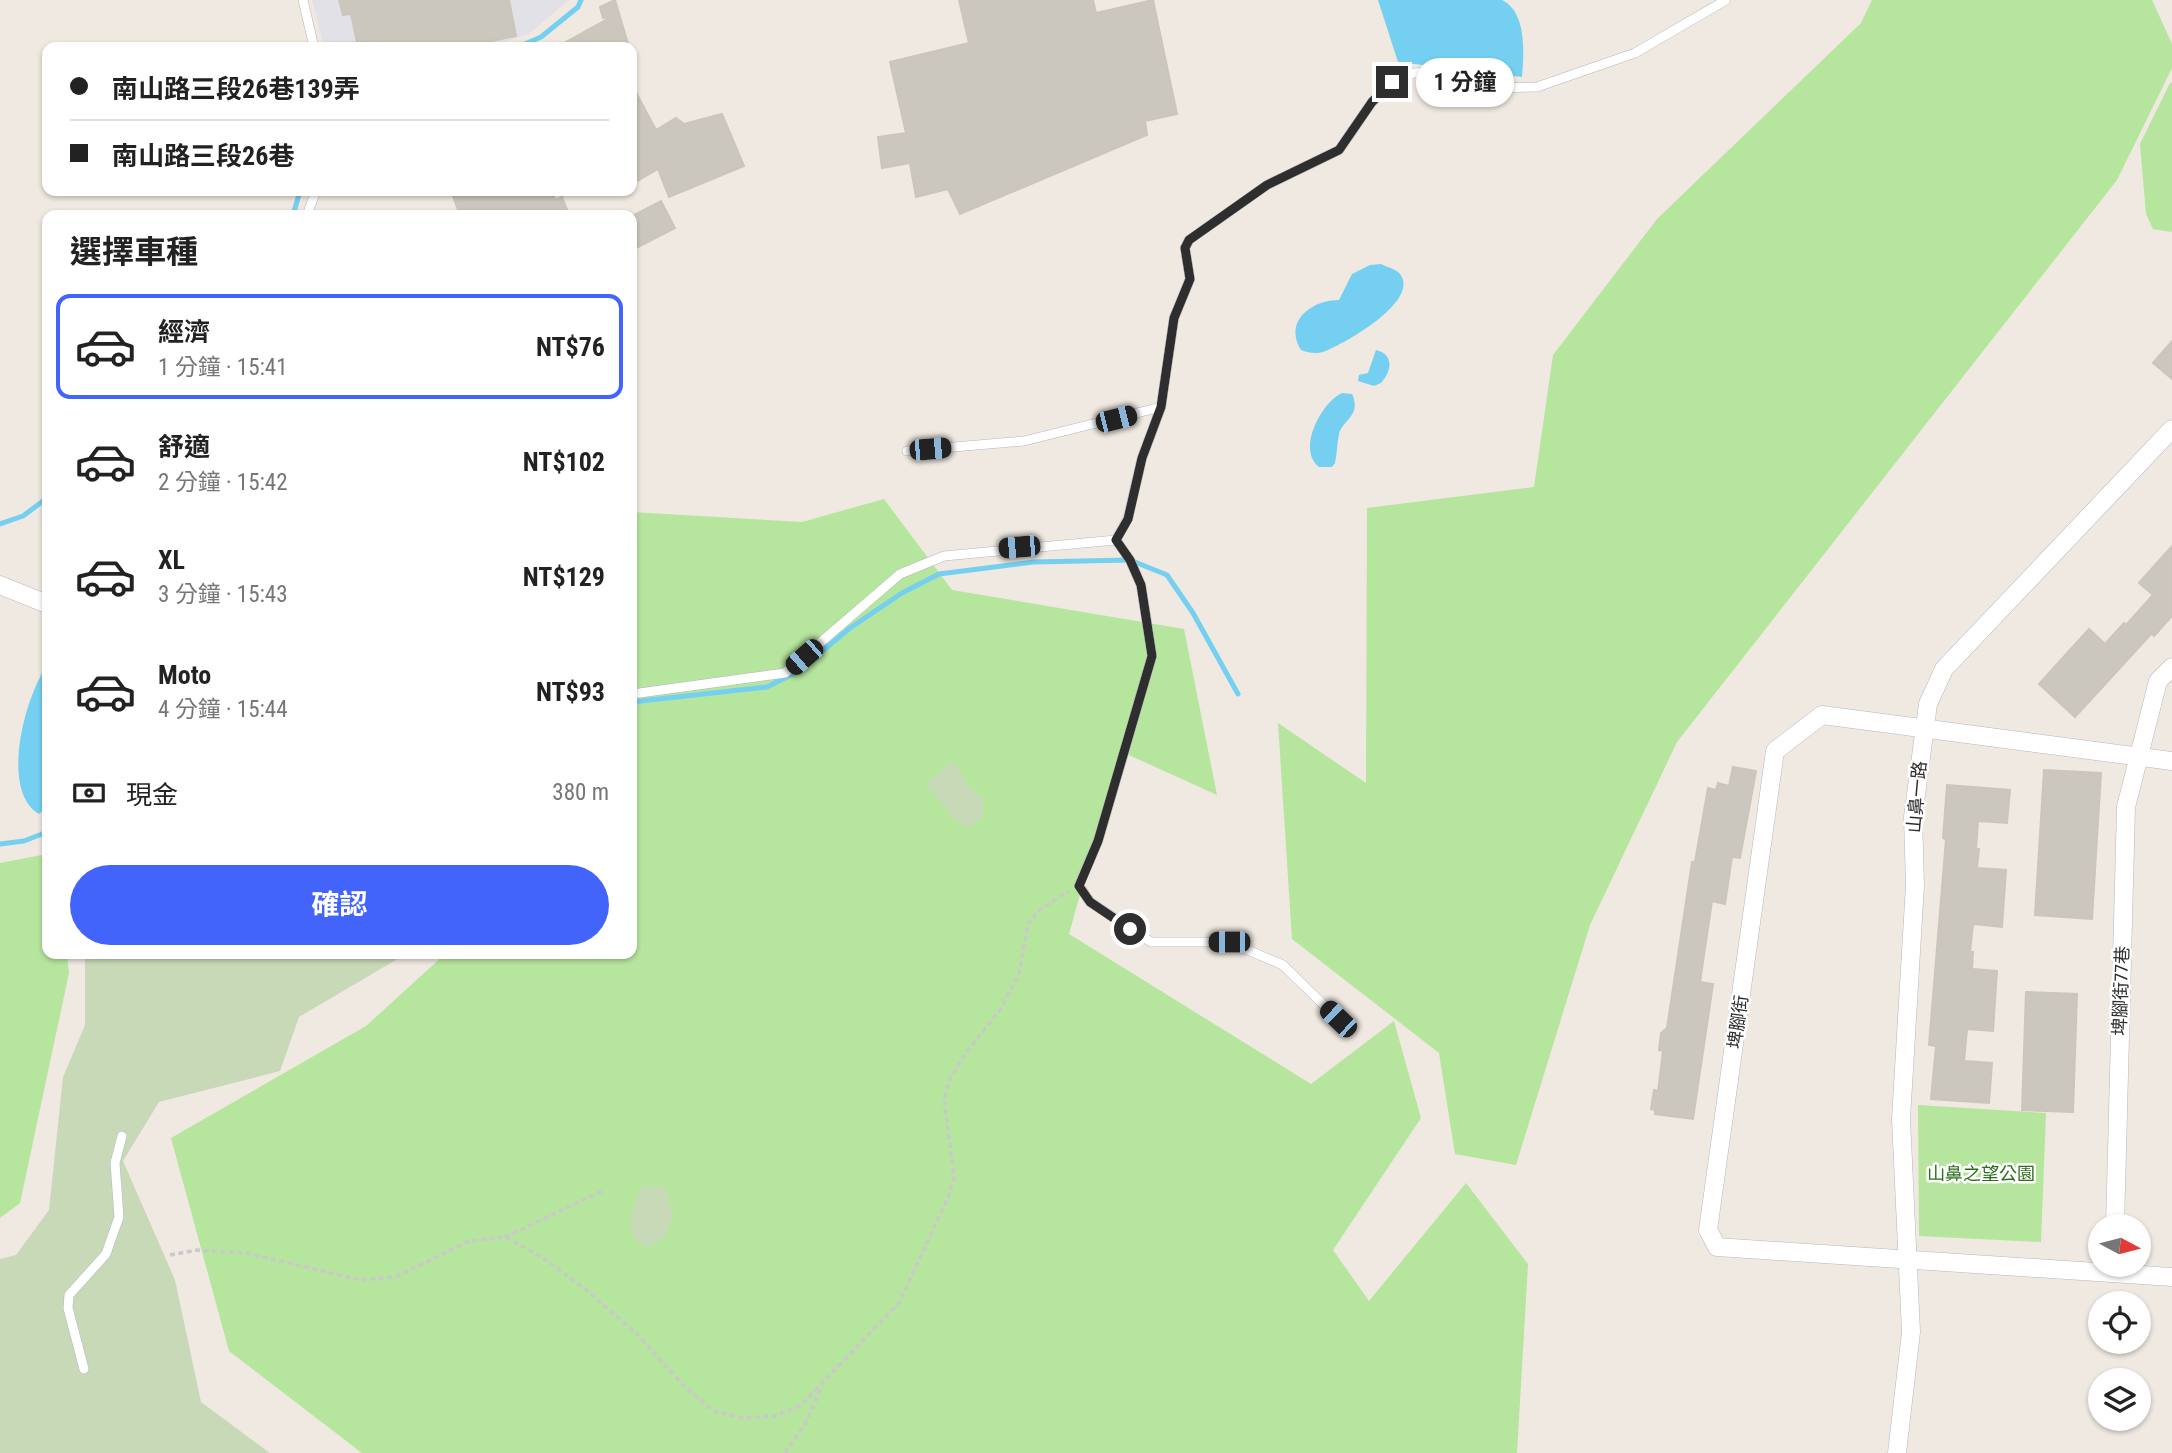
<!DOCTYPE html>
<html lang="zh-TW">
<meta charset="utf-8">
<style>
:root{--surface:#fff;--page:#f6f6f6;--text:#222;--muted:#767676;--line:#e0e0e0;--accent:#4264fb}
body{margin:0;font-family:"Roboto Condensed","Noto Sans TC",sans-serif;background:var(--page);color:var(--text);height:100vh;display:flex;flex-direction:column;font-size:26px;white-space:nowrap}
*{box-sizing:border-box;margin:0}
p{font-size:23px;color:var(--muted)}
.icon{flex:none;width:38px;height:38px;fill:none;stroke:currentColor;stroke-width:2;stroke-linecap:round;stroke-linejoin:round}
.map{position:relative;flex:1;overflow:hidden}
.sheet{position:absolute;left:42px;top:210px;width:595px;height:749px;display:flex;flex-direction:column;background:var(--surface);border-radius:14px;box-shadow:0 2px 5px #0004}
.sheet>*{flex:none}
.guide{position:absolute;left:42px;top:42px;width:595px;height:154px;border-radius:14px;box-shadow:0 2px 5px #0004;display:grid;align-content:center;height:154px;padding:0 28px;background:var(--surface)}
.needle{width:46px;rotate:97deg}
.controls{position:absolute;left:2088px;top:1214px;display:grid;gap:14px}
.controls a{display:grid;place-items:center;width:63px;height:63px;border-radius:50%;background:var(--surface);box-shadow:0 2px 5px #0004;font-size:35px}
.end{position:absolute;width:32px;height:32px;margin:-16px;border:9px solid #2e2e2e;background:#fff;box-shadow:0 0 0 4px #fff}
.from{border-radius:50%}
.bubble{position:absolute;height:49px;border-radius:24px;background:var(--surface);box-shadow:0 2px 5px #0004;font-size:23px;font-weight:700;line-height:49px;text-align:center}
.car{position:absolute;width:21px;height:42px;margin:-21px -10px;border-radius:9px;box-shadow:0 0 5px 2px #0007;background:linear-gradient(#222 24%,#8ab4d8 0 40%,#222 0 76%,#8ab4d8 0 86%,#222 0)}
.guide b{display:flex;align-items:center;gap:24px;height:66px;font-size:26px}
.guide b+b{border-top:2px solid var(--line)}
.guide i{width:18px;height:18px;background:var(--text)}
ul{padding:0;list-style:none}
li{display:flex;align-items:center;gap:21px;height:105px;margin:0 14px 10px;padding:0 14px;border:4px solid transparent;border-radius:14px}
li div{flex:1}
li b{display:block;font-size:26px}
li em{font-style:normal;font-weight:700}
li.active{border-color:var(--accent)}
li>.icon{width:63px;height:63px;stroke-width:1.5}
h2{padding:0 28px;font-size:32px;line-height:84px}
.pay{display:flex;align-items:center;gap:18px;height:77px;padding:0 28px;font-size:26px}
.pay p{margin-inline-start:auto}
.button{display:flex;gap:14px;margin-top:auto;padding:14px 28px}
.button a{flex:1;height:80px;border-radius:42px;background:var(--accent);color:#fff;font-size:28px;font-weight:700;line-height:80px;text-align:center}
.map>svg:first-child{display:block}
.industrial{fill:#e3e1e8}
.green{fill:#b6e59e}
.cemetery{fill:#c8d9b8}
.water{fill:#75cff0}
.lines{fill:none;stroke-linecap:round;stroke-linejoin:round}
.stream{stroke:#75cff0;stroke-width:5}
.building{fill:#cbc7bf;stroke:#cbc5ba;stroke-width:2}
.lane-casing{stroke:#b4b7c1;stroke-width:10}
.street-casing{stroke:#b4b7c1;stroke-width:19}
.path{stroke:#c9c9c9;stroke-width:3.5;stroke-dasharray:5 3.5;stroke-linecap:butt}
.lane{stroke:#fff;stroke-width:9}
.street{stroke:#fff;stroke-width:18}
.route{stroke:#2e2e2e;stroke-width:9}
.labels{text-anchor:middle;stroke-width:5;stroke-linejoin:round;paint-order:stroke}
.street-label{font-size:18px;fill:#2e2e2e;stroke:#fff}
.park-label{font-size:18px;fill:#2c6e1b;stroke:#fff}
</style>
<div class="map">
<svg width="2172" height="1453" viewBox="0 0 2172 1453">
<rect width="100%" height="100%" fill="#efe9e1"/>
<!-- industrial -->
<path class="industrial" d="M 312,0 L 569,0 L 529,34 L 488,47 L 324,47 Z"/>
<!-- green -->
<path class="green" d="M 1872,0 L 2152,0 L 2172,44 L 2172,68 L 2117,180 L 1677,742 L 1590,925 L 1516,1165 L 1455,1154 L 1439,1053 L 1292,939 L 1278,723 L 1366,783 L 1367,508 L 1534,487 L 1553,355 L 1657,219 L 1861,23 Z
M 2170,83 L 2172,83 L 2172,232 L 2153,229 L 2146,214 L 2140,144 Z
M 884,499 L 952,590 L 1184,629 L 1217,795 L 1120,751 L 1069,934 L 1311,1084 L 1394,1021 L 1421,1118 L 1333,1250 L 1369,1301 L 1466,1183 L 1528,1264 L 1517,1453 L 362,1453 L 229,1351 L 171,1138 L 366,1026 L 445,954 L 632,954 L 632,512 L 802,522 Z
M 47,854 L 47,954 L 67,954 L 69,973 L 20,1203 L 0,1218 L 0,863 Z
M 1918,1105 L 2046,1113 L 2041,1242 L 1919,1236 Z"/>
<!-- cemetery -->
<path class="cemetery" d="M 953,761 L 967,784 L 984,800 L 982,818 L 967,828 C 948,817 941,799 925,784 Z
M 85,954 L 406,954 L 299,1017 L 280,1071 L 159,1102 L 123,1161 L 175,1280 L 201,1402 L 270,1453 L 0,1453 L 0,1259 L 16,1255 L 49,1210 L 63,1077 L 85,1025 Z
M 643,1186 L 665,1187 L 673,1213 L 666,1236 L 650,1247 L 635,1241 C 625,1219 633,1207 643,1186 Z"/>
<!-- water -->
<path class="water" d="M 1378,0 L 1502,0 C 1527,12 1524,53 1522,77 L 1398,62 Z
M 1381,264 C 1387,267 1396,269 1400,274 C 1421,301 1343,345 1323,352 C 1316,354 1308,353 1301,350 C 1283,321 1312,300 1339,300 L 1352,274 L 1370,265 Z
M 1376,350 C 1394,354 1392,371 1381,383 L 1374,386 L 1358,381 L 1359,375 L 1368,373 Z
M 1342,393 L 1352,394 C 1362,416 1342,420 1339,434 C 1337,444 1337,454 1335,463 L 1332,467 L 1319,467 C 1296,449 1322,402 1342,393 Z
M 47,665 L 47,807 L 39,814 C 0,791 24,699 47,665 Z"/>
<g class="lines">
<!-- stream -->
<path class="stream" d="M 518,47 L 541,37 L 578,7 L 581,0
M 293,215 L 300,191
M 0,524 L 23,516 L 47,498
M 632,702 L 767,687 L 797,672 L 850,628 L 902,593 L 939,574 L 1034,562 L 1130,560 L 1167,575 L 1193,613 L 1238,694
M 0,844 L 24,841 L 47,832"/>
</g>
<!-- building -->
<path class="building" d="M 339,0 L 509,0 L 516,36 L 462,47 L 358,47 L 351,14 L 343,15 Z
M 615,0 L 629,47 L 557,47 L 611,17 L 603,18 L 600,7 Z
M 959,0 L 1093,0 L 1096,13 L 1153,0 L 1177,114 L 1145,121 L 1147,135 L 960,214 L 948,189 L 916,197 L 910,163 L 882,168 L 878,137 L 906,133 L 890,62 L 969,43 Z
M 632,85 L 656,130 L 676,118 L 684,124 L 722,114 L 744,166 L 669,197 L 658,169 L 632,184 Z
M 451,191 L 552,191 L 555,200 L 562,197 L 569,215 L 460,215 Z
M 661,201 L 675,228 L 632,250 L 632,216 Z
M 2172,341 L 2172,379 L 2153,363 Z
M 2172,546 L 2172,616 L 2154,636 L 2152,633 L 2075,717 L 2039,684 L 2089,629 L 2105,644 L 2124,623 L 2126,625 L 2153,595 L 2139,583 Z
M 1733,767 L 1756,771 L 1740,858 L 1732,857 L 1725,904 L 1712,901 L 1700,982 L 1713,984 L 1693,1119 L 1655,1114 L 1655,1110 L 1651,1109 L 1654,1090 L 1658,1091 L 1663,1051 L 1659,1050 L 1661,1033 L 1667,1028 L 1692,862 L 1695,862 L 1708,788 L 1716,790 L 1718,783 L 1729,786 Z
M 2044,770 L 2101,773 L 2092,919 L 2035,915 Z
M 1947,785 L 2010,790 L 2007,823 L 1978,821 L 1976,849 L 1979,849 L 1977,868 L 2006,870 L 2002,927 L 1973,924 L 1970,952 L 1973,952 L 1972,969 L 1997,971 L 1993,1031 L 1967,1029 L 1964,1061 L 1992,1063 L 1989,1103 L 1931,1099 L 1936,1046 L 1929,1045 L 1946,839 L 1943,838 Z
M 2026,992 L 2077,994 L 2073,1112 L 2022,1110 Z"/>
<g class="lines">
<!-- lane casing -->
<g class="lane-casing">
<path id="lane" d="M 303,0 L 314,47
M 307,215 L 316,191
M 907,451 L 1024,441 L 1161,407
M 1116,540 L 1130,560 L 1141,585 L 1152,656 L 1098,841 L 1079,885 L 1090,902 L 1151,942 L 1229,942 L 1283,965 L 1338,1019
M 632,694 L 785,673 L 900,574 L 944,556 L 1116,540 L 1128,518 L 1142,458 L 1161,407 L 1174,318 L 1190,279 L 1185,248 L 1189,240 L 1267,185 L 1339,150 L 1372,102 L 1392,82 L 1414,73 L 1429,72 L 1489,88 L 1537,87 L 1635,53 L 1726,0
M 84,1369 L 68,1308 L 69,1295 L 106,1254 L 119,1217 L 115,1163 L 122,1136"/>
</g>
<!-- street casing -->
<g class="street-casing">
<path id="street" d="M 0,585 L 47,604
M 2172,761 L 1822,715 L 1775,751 L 1708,1230 L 1717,1247 L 2172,1277
M 2115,1227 L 2126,807 L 2158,681 L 2172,667
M 1897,1453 L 1911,1332 L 1901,1119 L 1915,885 L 1913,817 L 1928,704 L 1944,669 L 2172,429"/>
</g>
<!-- path -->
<path class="path" d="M 505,1237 L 602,1191
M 170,1255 L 197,1250 L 246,1253 L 361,1280 L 395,1277 L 469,1241 L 505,1237 L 540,1256 L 584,1288 L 638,1335 L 685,1387 L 713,1411 L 743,1418 L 775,1416 L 800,1406 L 899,1303 L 949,1195 L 954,1177 L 944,1099 L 950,1079 L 965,1054 L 1000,1010 L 1019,974 L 1028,924 L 1038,911 L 1068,891
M 785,1453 L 805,1424 L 822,1386"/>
<!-- lane -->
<use href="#lane" class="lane"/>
<!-- street -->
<use href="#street" class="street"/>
</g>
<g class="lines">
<!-- route -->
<path class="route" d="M 1130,929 L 1090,902 L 1079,886 L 1098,841 L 1152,656 L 1141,585 L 1130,560 L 1116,540 L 1128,519 L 1142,458 L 1161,407 L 1174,318 L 1190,279 L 1185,248 L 1189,240 L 1267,185 L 1339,150 L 1372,102 L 1392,82"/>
</g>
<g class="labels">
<!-- street labels -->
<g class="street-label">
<text transform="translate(1917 797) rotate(-85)" y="6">山鼻一路</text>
<text transform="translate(2121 991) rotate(-88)" y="6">埤腳街77巷</text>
<text transform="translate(1738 1022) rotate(-82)" y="6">埤腳街</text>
</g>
<!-- park labels -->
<g class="park-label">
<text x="1981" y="1180">山鼻之望公園</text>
</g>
</g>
</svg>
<div class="controls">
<a><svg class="needle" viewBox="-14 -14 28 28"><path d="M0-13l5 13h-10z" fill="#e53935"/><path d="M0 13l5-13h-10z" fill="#767676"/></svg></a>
<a><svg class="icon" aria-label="locate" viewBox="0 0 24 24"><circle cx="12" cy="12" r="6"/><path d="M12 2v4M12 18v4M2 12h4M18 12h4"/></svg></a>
<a><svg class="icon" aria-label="layers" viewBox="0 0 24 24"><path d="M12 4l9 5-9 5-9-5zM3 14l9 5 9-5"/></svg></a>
</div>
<i class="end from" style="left:1130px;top:929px"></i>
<i class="end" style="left:1392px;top:82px"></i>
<div class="bubble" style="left:1416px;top:58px;width:98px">1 分鐘</div>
<i class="car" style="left:1116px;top:419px;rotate:76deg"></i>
<i class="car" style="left:930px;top:449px;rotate:85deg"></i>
<i class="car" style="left:1019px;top:547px;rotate:265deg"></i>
<i class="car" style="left:804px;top:657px;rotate:229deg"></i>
<i class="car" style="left:1229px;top:942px;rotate:270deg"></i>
<i class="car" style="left:1338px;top:1019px;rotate:314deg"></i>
<div class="guide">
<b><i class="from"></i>南山路三段26巷139弄</b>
<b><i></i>南山路三段26巷</b>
</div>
<section class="sheet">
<h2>選擇車種</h2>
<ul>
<li class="active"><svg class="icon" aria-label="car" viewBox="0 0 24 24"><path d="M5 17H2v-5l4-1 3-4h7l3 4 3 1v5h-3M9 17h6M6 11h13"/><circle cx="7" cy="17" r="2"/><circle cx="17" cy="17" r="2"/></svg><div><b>經濟</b><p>1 分鐘 · 15:41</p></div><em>NT$76</em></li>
<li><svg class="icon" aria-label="car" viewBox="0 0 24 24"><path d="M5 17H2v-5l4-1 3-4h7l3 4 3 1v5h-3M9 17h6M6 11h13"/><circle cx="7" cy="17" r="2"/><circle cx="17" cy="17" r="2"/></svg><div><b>舒適</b><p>2 分鐘 · 15:42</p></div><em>NT$102</em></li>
<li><svg class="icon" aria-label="car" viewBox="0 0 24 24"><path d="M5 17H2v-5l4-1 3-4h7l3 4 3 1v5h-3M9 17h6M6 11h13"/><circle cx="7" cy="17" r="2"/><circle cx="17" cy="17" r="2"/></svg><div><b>XL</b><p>3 分鐘 · 15:43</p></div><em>NT$129</em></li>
<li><svg class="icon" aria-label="car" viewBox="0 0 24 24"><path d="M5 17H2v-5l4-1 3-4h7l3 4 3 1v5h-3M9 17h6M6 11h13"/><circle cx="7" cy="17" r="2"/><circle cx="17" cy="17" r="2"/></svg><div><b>Moto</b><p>4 分鐘 · 15:44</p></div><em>NT$93</em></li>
</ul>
<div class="pay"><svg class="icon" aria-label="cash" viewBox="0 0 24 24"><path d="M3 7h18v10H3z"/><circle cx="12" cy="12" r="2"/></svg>現金<p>380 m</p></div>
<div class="button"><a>確認</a></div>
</section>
</div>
